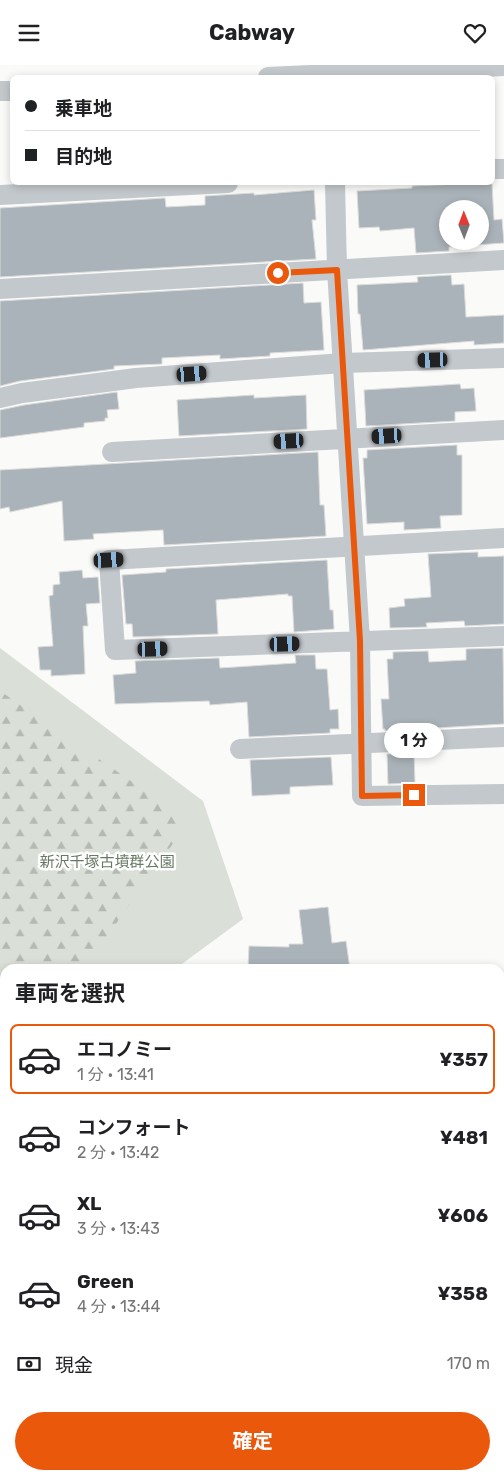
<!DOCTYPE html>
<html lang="ja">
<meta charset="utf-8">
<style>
:root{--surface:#fff;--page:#f2f2f2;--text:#202124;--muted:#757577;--line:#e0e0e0;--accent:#ea580c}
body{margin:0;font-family:Rubik,"Noto Sans JP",sans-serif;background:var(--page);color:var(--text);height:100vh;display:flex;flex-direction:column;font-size:19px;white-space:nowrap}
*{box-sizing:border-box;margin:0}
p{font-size:16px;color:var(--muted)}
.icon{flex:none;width:28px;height:28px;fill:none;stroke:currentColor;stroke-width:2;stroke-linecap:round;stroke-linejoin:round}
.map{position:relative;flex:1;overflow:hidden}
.details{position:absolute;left:0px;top:899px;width:505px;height:516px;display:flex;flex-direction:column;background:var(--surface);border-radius:15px 15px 0 0;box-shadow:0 2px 8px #0003}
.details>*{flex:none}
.guide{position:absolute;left:10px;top:10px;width:485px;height:110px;border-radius:8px;box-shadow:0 2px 8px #0003;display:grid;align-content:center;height:110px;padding:0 15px;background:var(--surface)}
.needle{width:32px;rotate:359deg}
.tools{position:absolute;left:439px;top:135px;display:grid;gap:10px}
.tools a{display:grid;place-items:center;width:50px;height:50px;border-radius:50%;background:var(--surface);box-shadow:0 2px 8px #0003;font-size:25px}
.end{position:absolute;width:22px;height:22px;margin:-11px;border:6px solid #ea580c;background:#fff;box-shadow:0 0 0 2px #fff}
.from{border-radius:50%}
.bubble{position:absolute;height:35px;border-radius:18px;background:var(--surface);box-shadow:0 2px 8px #0003;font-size:16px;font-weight:700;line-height:35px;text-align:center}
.car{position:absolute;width:15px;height:30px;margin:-15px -8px;border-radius:6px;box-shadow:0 0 4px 1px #0007;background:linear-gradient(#222 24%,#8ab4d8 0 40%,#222 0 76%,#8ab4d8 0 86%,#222 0)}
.guide b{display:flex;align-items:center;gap:18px;height:48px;font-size:19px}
.guide b+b{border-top:1px solid var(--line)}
.guide i{width:12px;height:12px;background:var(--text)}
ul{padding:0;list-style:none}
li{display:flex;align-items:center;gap:15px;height:70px;margin:0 10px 8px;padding:0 5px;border:2px solid transparent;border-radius:8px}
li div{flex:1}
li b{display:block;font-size:19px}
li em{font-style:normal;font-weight:700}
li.active{border-color:var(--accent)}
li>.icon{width:45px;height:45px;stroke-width:1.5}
h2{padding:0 15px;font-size:22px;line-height:60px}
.pay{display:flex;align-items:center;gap:12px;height:55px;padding:0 15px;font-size:19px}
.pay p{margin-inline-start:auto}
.primary-button{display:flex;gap:10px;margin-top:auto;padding:10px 15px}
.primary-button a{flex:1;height:58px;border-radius:30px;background:var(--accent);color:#fff;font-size:20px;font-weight:700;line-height:58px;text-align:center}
header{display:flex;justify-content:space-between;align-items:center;height:65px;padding:0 15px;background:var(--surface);font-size:22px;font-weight:700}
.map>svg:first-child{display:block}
.green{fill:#dadfd7}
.forest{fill:url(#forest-firs)}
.building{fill:#aab3b9;stroke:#dcdcda;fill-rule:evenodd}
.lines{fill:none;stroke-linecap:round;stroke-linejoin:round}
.minor{stroke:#c3c8cc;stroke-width:20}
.route{stroke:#ea580c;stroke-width:6}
.labels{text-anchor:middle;stroke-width:5;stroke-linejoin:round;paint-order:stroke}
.park-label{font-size:15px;fill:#687a64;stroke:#fff}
</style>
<header><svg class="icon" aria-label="menu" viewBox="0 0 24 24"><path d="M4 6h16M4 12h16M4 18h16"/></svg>Cabway<svg class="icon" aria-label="heart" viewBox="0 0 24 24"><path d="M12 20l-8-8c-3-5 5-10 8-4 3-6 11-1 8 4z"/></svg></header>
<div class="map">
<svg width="504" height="1414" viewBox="0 0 504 1414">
<defs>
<pattern id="forest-firs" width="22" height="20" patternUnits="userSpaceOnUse" patternTransform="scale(1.25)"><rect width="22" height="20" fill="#dadfd7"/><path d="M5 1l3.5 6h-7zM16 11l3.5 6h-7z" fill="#b4b9b4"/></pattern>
</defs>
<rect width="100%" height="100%" fill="#fafaf8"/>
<!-- green -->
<path class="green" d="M 0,583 L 203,736 L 243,854 L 175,904 L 5,904 L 5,1410 L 500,1410 L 500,1275 L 502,1314 L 504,1314 L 504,1414 L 0,1414 Z"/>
<!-- forest -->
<path class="forest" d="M 0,626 L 189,756 L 93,891 L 94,904 L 5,904 L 5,1410 L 339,1410 L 341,1414 L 0,1414 Z"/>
<!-- building -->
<path class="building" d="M 482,118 L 492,119 L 494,155 L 502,154 L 504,178 L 449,182 L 449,186 L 416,188 L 414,163 L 380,166 L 379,162 L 359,163 L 357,126 L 412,123 L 412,121 ZM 448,144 L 480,144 L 480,176 L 448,176 Z
M 314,125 L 316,155 L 312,155 L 316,194 L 0,212 L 0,143 L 165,133 L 166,142 L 205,140 L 205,131 L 254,128 L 254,130 Z
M 451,210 L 452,220 L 464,219 L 466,252 L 504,250 L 504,278 L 474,280 L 474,276 L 363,285 L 360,249 L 358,249 L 357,220 L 418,217 L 417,212 Z
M 303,218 L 304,238 L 321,237 L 324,285 L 270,288 L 270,291 L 220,294 L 220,290 L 162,293 L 162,299 L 114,301 L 114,304 L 20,316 L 0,321 L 0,236 Z
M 460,319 L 461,324 L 474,323 L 476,346 L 455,347 L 455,356 L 366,361 L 364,325 Z
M 117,327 L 119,344 L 107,345 L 108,353 L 105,353 L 105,356 L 84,358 L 84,362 L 0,373 L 0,345 L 24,340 Z
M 254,330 L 254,333 L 306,330 L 307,364 L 179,371 L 177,335 Z
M 457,380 L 457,390 L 462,390 L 462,450 L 440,451 L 441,463 L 404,465 L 404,457 L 367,459 L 363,393 L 367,393 L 367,385 Z
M 318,387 L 320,440 L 324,440 L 326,471 L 164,480 L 163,465 L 93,469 L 94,474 L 64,476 L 62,436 L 10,447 L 9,442 L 0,444 L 0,405 Z
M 478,487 L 478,492 L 504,491 L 504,559 L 465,561 L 464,556 L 426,558 L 427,562 L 390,563 L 389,543 L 405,541 L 404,534 L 431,532 L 428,489 Z
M 327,495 L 330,545 L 333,545 L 334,564 L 294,567 L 292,531 L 288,531 L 288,529 L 216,535 L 218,569 L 133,572 L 132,559 L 126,559 L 122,510 L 166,507 L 166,504 Z
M 82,505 L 83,513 L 98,512 L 100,538 L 86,539 L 88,561 L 83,561 L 85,609 L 51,611 L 51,605 L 40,605 L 38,582 L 53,581 L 49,531 L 53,530 L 53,520 L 60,519 L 59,507 Z
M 503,583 L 504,659 L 385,666 L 385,664 L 383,664 L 381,634 L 389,634 L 387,594 L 393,594 L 393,587 L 428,586 L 429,597 L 466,595 L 466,584 Z
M 295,590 L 315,590 L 316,604 L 327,604 L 330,645 L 338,644 L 339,664 L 330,664 L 330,668 L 249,672 L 247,637 L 210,640 L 209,636 L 115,639 L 113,610 L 136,608 L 135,596 L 219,593 L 220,603 L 296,598 Z
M 414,688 L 415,718 L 388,719 L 387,689 Z
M 331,692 L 333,720 L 290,722 L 290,729 L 252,731 L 250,695 Z
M 328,842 L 332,878 L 346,876 L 350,904 L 248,904 L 249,881 L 289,882 L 289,879 L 303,879 L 299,845 Z"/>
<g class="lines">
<!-- minor -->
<path class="minor" d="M 268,12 L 504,1
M 0,26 L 12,26
M 492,104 L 504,104
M 335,118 L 337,205 L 360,576 L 362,731 L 504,729
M 0,130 L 228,118
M 0,224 L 504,195
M 0,333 L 22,328 L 136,313 L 343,298 L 504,293
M 112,387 L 504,365
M 504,473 L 109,495 L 115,585 L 504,571
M 240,684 L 504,672"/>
</g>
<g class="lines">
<!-- route -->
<path class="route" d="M 278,208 L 337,205 L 360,576 L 362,731 L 414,730"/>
</g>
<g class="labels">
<!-- park labels -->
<g class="park-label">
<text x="107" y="802">新沢千塚古墳群公園</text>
</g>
</g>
</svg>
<div class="tools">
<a><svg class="needle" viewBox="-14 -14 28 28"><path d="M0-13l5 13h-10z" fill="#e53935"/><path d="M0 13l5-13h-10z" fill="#757577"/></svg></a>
</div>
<i class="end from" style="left:278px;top:208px"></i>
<i class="end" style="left:414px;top:730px"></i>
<div class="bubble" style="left:384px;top:658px;width:60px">1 分</div>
<i class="car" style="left:433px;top:295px;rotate:268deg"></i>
<i class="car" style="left:192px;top:309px;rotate:86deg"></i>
<i class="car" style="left:387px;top:371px;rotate:267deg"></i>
<i class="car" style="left:289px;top:376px;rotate:267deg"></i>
<i class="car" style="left:109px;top:495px;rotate:87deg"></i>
<i class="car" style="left:285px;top:579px;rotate:88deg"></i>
<i class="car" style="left:153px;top:584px;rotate:88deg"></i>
<div class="guide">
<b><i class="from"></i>乗車地</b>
<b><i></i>目的地</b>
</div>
<section class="details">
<h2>車両を選択</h2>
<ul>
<li class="active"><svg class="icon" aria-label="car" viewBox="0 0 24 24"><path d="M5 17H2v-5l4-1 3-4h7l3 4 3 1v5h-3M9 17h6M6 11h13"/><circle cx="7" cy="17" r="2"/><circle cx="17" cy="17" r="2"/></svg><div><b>エコノミー</b><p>1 分 · 13:41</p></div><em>¥357</em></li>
<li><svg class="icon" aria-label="car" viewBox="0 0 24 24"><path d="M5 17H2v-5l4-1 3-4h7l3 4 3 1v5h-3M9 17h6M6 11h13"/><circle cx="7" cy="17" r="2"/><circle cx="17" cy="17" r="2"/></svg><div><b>コンフォート</b><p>2 分 · 13:42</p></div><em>¥481</em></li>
<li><svg class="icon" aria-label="car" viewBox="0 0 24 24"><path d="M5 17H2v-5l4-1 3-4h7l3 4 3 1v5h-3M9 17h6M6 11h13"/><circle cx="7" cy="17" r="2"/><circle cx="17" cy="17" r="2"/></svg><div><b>XL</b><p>3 分 · 13:43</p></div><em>¥606</em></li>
<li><svg class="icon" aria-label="car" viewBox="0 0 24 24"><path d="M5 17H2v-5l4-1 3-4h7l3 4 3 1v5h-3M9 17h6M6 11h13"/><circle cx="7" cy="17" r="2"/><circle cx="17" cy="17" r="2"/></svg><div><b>Green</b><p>4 分 · 13:44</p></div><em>¥358</em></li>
</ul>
<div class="pay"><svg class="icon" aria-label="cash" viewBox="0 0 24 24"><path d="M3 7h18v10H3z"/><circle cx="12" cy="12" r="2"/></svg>現金<p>170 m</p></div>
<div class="primary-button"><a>確定</a></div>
</section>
</div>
